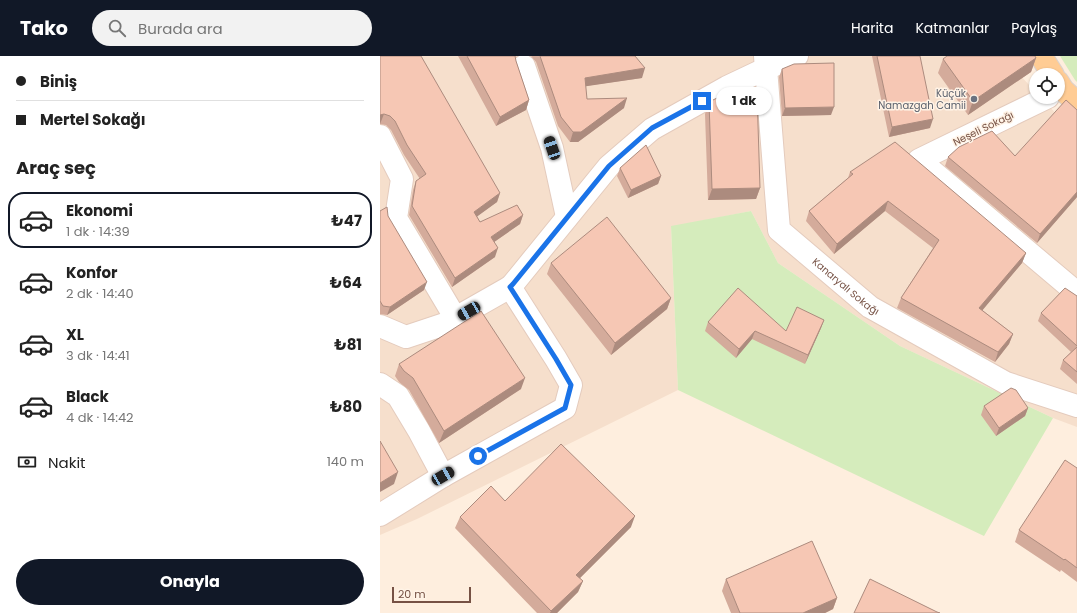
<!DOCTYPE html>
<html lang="tr">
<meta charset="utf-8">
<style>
:root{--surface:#fff;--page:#f2f2f2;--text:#222;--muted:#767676;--line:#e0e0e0;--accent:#111827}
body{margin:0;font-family:Poppins,sans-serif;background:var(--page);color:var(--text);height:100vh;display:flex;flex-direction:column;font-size:15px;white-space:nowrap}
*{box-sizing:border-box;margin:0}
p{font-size:13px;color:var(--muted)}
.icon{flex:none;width:22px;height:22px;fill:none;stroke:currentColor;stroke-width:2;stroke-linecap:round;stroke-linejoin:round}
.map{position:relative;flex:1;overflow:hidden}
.details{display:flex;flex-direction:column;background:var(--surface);width:380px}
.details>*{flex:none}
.hud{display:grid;align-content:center;height:88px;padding:0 16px;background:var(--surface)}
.tools{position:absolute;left:649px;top:12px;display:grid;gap:8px}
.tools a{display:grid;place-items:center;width:36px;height:36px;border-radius:50%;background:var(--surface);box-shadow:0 1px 3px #0004;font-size:20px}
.scale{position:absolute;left:12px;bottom:10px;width:79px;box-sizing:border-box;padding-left:4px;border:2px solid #765144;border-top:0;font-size:11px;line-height:14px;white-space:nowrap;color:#765144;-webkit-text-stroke:3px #fff3e6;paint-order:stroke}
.end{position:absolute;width:18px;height:18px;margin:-9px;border:5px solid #1a73e8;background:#fff;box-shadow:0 0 0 2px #fff}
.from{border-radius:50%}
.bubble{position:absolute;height:28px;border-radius:14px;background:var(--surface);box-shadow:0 1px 3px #0004;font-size:13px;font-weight:700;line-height:28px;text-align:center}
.car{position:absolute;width:12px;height:24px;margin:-12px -6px;border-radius:5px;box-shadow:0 0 3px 1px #0007;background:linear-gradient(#222 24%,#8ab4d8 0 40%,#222 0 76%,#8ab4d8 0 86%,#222 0)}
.hud b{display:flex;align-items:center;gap:14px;height:38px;font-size:15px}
.hud b+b{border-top:1px solid var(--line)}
.hud i{width:10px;height:10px;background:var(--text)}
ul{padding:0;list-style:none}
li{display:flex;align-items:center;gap:12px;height:56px;margin:0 8px 6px;padding:0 8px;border:2px solid transparent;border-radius:16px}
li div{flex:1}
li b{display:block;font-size:15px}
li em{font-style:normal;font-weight:700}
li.selected{border-color:var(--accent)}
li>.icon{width:36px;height:36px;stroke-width:1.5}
h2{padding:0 16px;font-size:18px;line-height:48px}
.pay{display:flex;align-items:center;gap:10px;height:44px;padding:0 16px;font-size:15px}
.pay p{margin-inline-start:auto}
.button{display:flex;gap:8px;margin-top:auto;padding:8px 16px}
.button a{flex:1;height:46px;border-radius:24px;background:var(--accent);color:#fff;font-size:16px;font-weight:700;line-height:46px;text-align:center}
header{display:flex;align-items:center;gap:24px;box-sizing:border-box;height:56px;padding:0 20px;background:var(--accent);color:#fff}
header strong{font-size:19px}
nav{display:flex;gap:22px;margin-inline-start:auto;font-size:14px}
.search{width:280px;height:36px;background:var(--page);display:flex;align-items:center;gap:10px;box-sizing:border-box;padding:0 14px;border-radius:22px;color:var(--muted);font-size:15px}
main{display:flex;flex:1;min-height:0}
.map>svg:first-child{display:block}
.residential{fill:#f6dfcc}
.green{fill:#d5ecbc}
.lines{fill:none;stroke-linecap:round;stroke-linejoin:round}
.minor-casing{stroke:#e4cbbd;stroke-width:24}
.major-casing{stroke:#dbd2ce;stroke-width:24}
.minor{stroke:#fff;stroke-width:22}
.major{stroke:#ffcc94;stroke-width:22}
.wall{fill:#d4ab9b}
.shaded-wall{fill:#ac8b7e}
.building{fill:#f6c7b4;stroke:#ac8b7e}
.route{stroke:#1a73e8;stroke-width:5}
.worship-dot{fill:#6b7280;stroke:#fff3e6;stroke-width:1.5}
.labels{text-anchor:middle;stroke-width:3;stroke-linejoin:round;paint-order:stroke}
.worship-label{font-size:10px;fill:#5b616d;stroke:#fff3e6;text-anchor:end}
.street-label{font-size:10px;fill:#765144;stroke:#fff3e6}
</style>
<header>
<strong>Tako</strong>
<div class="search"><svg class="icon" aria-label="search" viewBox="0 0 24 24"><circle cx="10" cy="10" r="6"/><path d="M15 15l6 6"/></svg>Burada ara</div>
<nav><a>Harita</a><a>Katmanlar</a><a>Paylaş</a></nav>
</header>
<main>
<section class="details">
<div class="hud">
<b><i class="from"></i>Biniş</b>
<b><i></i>Mertel Sokağı</b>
</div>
<h2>Araç seç</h2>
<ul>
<li class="selected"><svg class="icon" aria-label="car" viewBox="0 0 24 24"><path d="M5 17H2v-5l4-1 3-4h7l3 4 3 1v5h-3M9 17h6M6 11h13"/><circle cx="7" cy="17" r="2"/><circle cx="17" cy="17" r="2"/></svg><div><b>Ekonomi</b><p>1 dk · 14:39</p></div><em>₺47</em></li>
<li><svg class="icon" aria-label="car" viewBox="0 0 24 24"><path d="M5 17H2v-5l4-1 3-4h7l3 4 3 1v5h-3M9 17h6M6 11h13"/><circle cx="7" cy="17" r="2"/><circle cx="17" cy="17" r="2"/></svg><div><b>Konfor</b><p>2 dk · 14:40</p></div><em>₺64</em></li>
<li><svg class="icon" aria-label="car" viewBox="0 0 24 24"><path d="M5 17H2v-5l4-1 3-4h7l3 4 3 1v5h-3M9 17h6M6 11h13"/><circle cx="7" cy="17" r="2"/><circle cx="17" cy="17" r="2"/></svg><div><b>XL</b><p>3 dk · 14:41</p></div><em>₺81</em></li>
<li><svg class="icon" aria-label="car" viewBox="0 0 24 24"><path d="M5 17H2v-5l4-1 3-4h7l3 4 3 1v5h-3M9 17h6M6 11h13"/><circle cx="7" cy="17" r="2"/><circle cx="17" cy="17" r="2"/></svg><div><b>Black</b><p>4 dk · 14:42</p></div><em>₺80</em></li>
</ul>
<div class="pay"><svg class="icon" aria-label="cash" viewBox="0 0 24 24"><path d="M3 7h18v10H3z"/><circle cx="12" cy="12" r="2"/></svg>Nakit<p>140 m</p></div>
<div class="button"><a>Onayla</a></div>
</section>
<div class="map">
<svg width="697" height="557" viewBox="0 0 697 557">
<rect width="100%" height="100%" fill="#feeede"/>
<!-- residential -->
<path class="residential" d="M 0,0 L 622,0 L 697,80 L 697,371 L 673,362 L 520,290 L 398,207 L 371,155 L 291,171 L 298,334 L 37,463 L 0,479 Z"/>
<!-- green -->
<path class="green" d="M 680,0 L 697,0 L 697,26 L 695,24 Z
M 371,155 L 398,207 L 520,290 L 673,362 L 604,480 L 298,334 L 291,170 Z"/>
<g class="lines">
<!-- minor casing -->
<g class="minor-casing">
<g id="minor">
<path id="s1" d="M 385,0 L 399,174 L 490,251 L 626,327 L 697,350"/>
<path d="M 144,10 L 172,92 L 187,161"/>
<path d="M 668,41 L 539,104 L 697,237"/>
<path d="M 0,80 L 22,123 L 16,162 L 76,263"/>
<path d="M 0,270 L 26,281 L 65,268 L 130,231 L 133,228 L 229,110 L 272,73 L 347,31 L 385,13 L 417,0"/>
<path d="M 0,328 L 18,340 L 39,375 L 63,420 L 185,352 L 191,329 L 176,303 L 130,231"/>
<path d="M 0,459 L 63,420"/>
</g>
</g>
<!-- major casing -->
<g class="major-casing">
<path id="major" d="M 661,0 L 673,19
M 678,26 L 683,34 L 697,47"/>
</g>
<!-- minor -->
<use href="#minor" class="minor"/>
<!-- major -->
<use href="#major" class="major"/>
</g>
<!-- wall -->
<path class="wall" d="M 0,0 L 120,137 L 117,146 L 97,160 L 100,166 L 143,159 L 140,168 L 114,186 L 115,201 L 72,231 L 29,159 L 33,134 L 36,125 L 40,123 L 24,99 L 11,74 L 6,69 L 0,68 Z
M 78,0 L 137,0 L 135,1 L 136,5 L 149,44 L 146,54 L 116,70 Z
M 151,0 L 255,0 L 262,22 L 205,30 L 207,43 L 244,52 L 198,86 L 190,86 L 178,70 L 156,6 Z
M 492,0 L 540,0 L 550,72 L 509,81 Z
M 656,2 L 651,16 L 588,59 L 558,17 L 563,3 Z
M 402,13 L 451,59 L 402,60 L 399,21 Z
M 329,46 L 380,132 L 376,143 L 328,144 L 325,58 Z
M 697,54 L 697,141 L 657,187 L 565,110 L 568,101 L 635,100 Z
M 240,112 L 281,120 L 278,128 L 248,142 L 237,120 Z
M 470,116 L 646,197 L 642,207 L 602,254 L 633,278 L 629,288 L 615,306 L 517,252 L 521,242 L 553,192 L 505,155 L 454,198 L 426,165 L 429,155 L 468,122 Z
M 0,155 L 8,160 L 44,234 L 7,259 L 0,258 Z
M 171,207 L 291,242 L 287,253 L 231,299 L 167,218 Z
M 697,240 L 697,328 L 680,313 L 683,304 L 691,296 L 658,265 L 661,257 Z
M 444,264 L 441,272 L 425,308 L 372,283 L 356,302 L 325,275 L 328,266 L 406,275 Z
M 19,308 L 141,333 L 59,387 L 29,334 L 19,326 L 15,320 Z
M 604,350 L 648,352 L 645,360 L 616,380 L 601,359 Z
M 697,412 L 697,526 L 681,514 L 680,516 L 635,486 L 639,474 Z
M 125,445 L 251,471 L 200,522 L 203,525 L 198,536 L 177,557 L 157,557 L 75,472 L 80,461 Z
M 346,523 L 457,542 L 453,553 L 445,557 L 351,557 L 342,535 Z"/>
<!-- shaded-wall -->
<path class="shaded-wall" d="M 656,2 L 651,16 L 588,59 L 593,45 Z
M 265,12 L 262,22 L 201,31 L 205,22 Z
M 247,42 L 244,52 L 198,86 L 190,86 L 193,76 Z
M 149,44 L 146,54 L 116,70 L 120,61 Z
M 454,51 L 451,59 L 402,60 L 405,52 Z
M 4,58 L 0,68 L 0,59 Z
M 553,63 L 550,72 L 509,81 L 512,71 Z
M 281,120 L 278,128 L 248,142 L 251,134 Z
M 380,132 L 376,143 L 328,144 L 332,133 Z
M 697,136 L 697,141 L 657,187 L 660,178 Z
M 120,137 L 117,146 L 91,165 L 94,156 Z
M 508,145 L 505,155 L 454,198 L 457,188 Z
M 143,159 L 140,168 L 107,191 L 111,181 Z
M 118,192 L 115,201 L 72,231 L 75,222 Z
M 646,197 L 642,207 L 596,262 L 599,252 Z
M 47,226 L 44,234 L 7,259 L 10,251 Z
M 291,242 L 287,253 L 231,299 L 235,287 Z
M 444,264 L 441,272 L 425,308 L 428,299 Z
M 375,275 L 372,283 L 356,302 L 359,293 Z
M 633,278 L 629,288 L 615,306 L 618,296 Z
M 145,322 L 141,333 L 59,387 L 64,375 Z
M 648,352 L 645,360 L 616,380 L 619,372 Z
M 18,416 L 14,428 L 0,436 L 0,427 Z
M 255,460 L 251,471 L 192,530 L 196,519 Z
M 203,525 L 198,536 L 177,557 L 170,557 L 171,555 Z
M 457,542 L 453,553 L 445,557 L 423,557 Z"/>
<!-- building -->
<path class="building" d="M 0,0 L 41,0 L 120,137 L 94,156 L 100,166 L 137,149 L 143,159 L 111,181 L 118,192 L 75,222 L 32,150 L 36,125 L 46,118 L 27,89 L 15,65 L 10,60 L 4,58 L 0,59 Z
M 87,0 L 135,0 L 136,5 L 149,44 L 120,61 Z
M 160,0 L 255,0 L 265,12 L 205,22 L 207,43 L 247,42 L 201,76 L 193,76 L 181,61 Z
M 497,0 L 540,0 L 553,63 L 512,71 Z
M 567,0 L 655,0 L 656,2 L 593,45 L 563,3 Z
M 454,7 L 454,51 L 405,52 L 402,13 L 414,8 Z
M 377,37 L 380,132 L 332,133 L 329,46 L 345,38 Z
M 686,44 L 697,54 L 697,136 L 660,178 L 568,101 L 579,91 L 612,75 L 635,100 Z
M 515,86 L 646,197 L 599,252 L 633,278 L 618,296 L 521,242 L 559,184 L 508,145 L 457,188 L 429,155 L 473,118 L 470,116 Z
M 266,89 L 281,120 L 251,134 L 240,112 Z
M 7,151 L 8,160 L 47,226 L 10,251 L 3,250 L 0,245 L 0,155 Z
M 227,161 L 291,242 L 235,287 L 171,207 Z
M 358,232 L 406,275 L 417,251 L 444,264 L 428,299 L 375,275 L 359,293 L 328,266 Z
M 685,232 L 697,240 L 697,290 L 661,257 Z
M 101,255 L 145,322 L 64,375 L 33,322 L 24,315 L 19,308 Z
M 697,291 L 697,316 L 683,304 Z
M 631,332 L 636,334 L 648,352 L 619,372 L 604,350 Z
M 0,385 L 18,416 L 0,427 Z
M 181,388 L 255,460 L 196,519 L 203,525 L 171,555 L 80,461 L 111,430 L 125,445 Z
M 685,404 L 697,412 L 697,512 L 685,503 L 684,504 L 639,474 Z
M 432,485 L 457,542 L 423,557 L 360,557 L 346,523 Z
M 490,523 L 557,556 L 560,557 L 474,557 Z"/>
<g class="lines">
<!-- route -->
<path class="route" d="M 98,400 L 185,352 L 191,329 L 176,303 L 130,231 L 133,228 L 229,110 L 272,72 L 322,45"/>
</g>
<!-- markers -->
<circle class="worship-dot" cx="594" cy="43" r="4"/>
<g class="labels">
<!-- worship labels -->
<g class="worship-label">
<text x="586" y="41">Küçük<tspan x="586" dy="12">Namazgah Camii</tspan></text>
</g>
<!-- street labels -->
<g class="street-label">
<text transform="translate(603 72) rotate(-26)" y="4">Neşeli Sokağı</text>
<text dy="4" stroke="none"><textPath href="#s1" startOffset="262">Kanaryalı Sokağı</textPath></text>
</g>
</g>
</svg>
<div class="tools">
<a><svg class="icon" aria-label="locate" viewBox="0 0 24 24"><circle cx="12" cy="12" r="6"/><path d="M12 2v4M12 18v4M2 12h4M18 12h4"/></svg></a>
</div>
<div class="scale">20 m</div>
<i class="end from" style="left:98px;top:400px"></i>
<i class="end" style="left:322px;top:45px"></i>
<div class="bubble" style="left:336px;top:31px;width:56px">1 dk</div>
<i class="car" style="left:172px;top:92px;rotate:341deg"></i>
<i class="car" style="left:89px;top:255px;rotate:240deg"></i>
<i class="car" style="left:63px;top:420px;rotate:60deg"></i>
</div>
</main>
